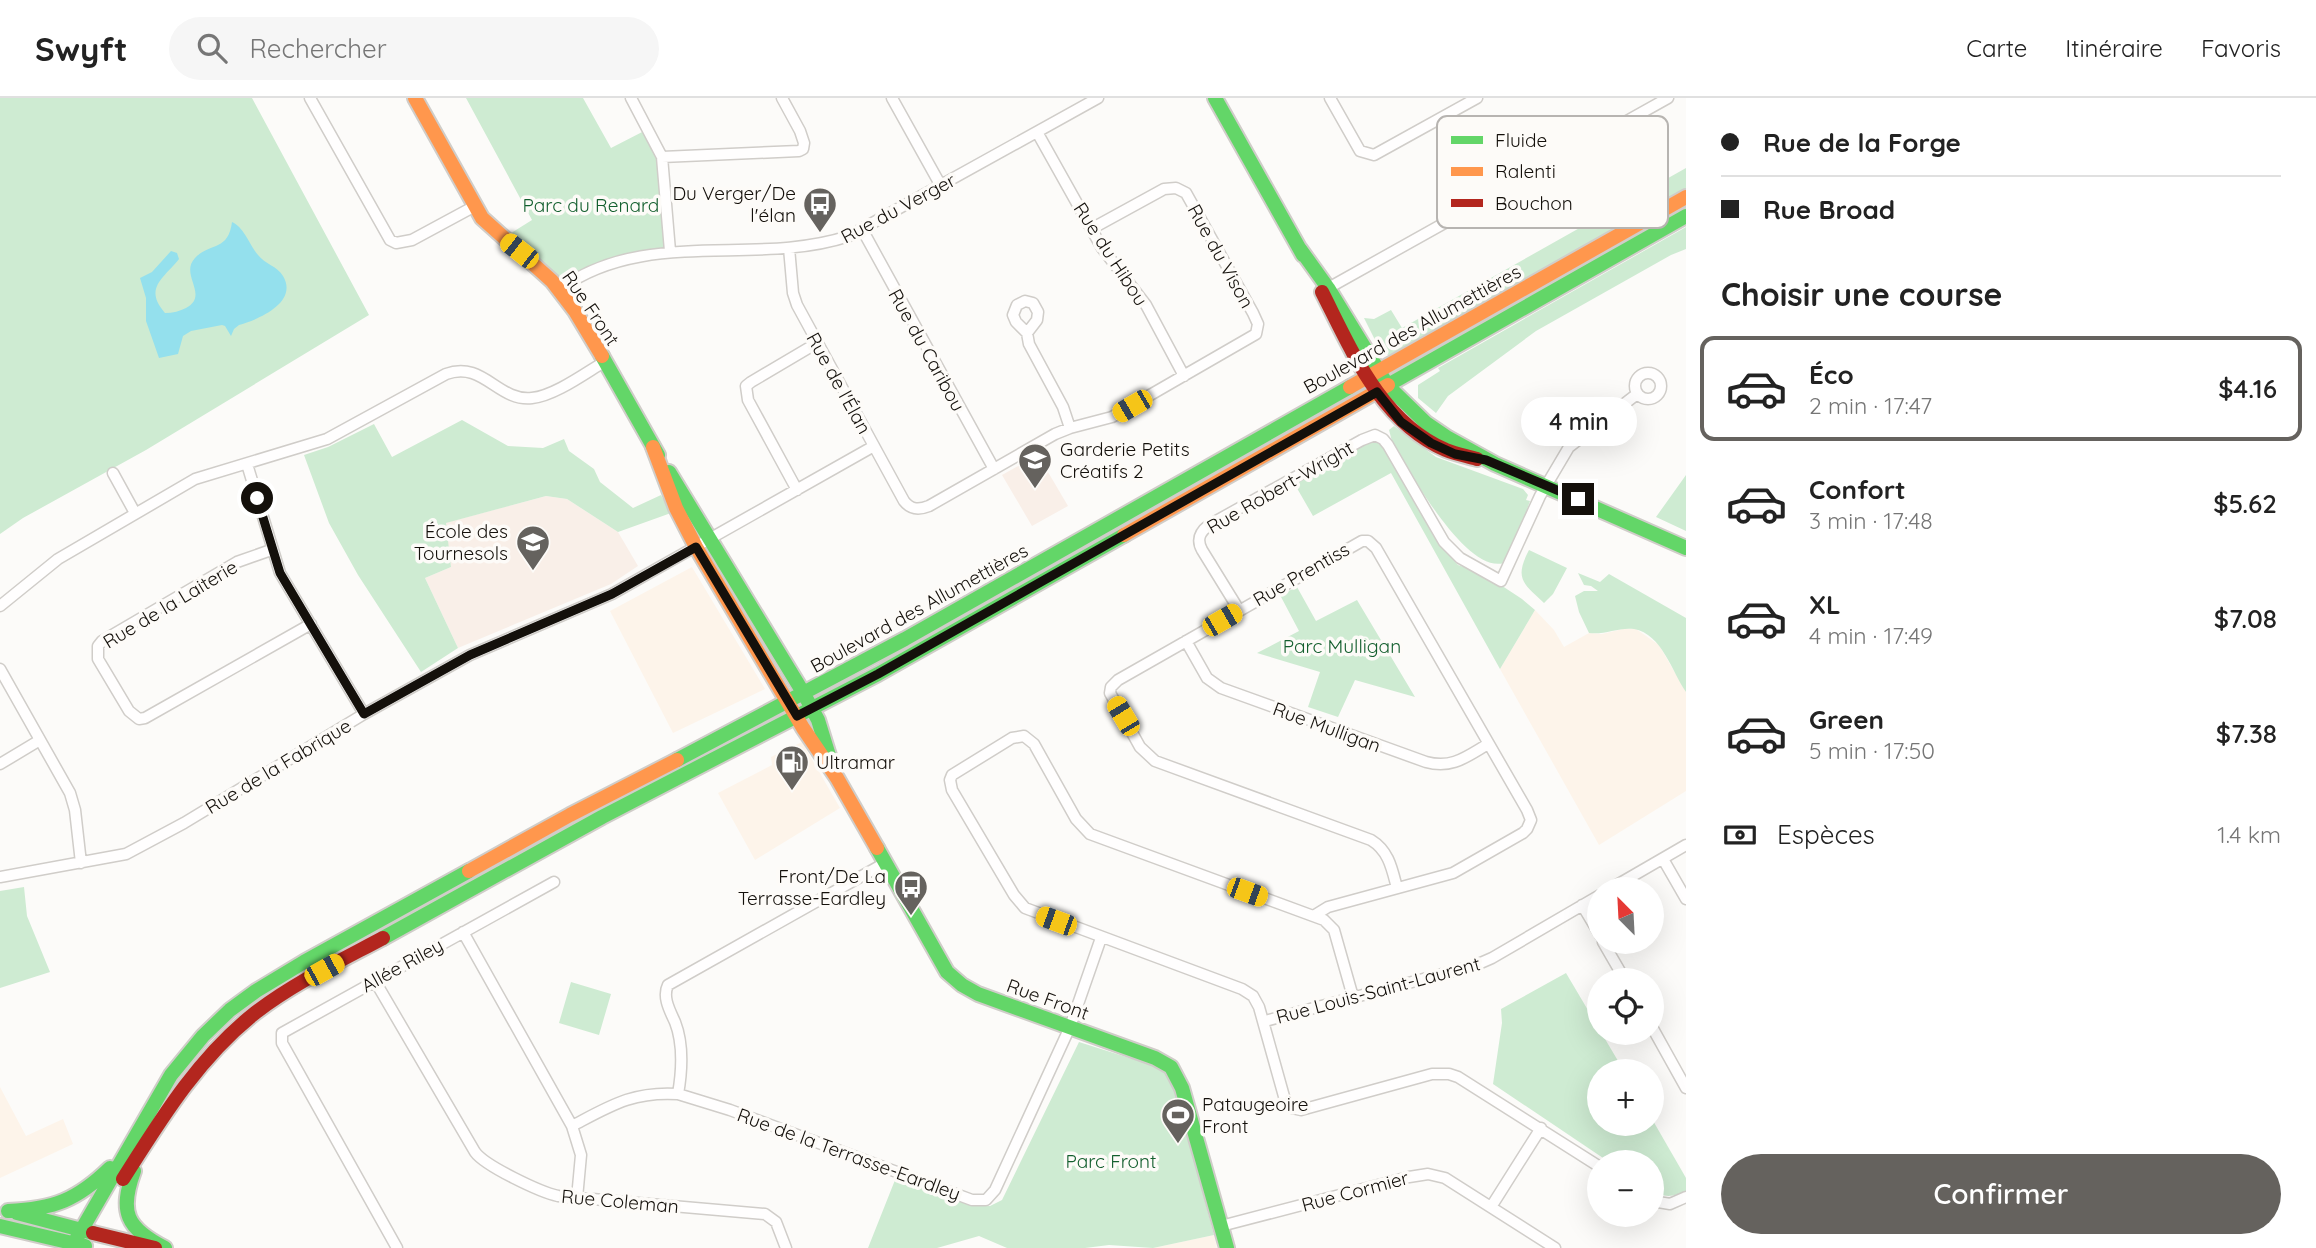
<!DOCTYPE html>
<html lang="fr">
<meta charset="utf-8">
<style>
:root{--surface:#fff;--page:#f6f6f6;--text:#222;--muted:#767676;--line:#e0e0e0;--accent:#65625e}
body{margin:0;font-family:Quicksand,sans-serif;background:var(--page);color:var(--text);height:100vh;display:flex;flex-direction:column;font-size:26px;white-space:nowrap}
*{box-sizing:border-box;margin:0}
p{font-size:23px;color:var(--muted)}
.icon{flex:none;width:38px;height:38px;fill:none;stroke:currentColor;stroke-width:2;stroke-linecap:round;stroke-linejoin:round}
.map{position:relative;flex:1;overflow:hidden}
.panel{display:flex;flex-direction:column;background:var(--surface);width:630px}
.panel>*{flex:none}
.hud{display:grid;align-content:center;height:154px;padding:0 35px;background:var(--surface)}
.needle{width:46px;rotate:336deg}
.buttons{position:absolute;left:1587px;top:779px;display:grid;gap:14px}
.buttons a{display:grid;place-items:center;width:77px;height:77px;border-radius:50%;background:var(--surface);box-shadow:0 7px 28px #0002;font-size:35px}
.end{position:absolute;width:32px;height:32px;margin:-16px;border:9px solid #14100b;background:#fff;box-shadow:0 0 0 4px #fff}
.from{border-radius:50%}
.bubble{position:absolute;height:49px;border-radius:24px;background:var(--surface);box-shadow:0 7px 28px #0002;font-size:23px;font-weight:600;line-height:49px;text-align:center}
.car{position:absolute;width:21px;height:42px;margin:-21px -10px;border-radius:9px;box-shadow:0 0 5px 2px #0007;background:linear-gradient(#f5c518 24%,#345 0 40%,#f5c518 0 76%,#345 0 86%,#f5c518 0)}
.hud b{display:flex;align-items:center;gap:24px;height:66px;font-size:26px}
.hud b+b{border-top:2px solid var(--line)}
.hud i{width:18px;height:18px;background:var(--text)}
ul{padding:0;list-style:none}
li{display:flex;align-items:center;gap:21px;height:105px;margin:0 14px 10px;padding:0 21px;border:4px solid transparent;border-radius:14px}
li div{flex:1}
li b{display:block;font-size:26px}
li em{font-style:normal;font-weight:600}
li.active{border-color:var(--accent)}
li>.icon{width:63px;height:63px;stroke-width:1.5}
h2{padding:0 35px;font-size:32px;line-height:84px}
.pay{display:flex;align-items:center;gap:18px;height:77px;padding:0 35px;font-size:26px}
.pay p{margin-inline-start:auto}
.action{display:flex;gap:14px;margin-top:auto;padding:14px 35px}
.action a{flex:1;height:80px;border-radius:42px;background:var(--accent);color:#fff;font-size:28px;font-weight:600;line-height:80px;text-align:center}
header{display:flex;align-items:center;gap:42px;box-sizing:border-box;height:98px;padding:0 35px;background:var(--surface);border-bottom:2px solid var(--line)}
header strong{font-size:33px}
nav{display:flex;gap:38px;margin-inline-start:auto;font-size:24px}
.search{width:490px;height:63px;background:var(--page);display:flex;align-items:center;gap:18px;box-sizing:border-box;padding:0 24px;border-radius:38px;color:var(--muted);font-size:26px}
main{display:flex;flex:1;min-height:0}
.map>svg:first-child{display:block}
.built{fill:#fdf4ea}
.education{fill:#f9efe8}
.green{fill:#ceebd2}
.water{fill:#94e0ed}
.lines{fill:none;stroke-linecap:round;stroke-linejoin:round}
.street-casing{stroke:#d0cdc9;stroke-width:13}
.fast-casing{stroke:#d0cdc9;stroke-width:18}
.slow-casing{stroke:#d0cdc9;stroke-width:18}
.jam-casing{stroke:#d0cdc9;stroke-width:18}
.street{stroke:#fffefe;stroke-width:10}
.fast{stroke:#63d668;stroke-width:14}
.slow{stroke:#ff974d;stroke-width:14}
.jam{stroke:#b3261e;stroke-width:14}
.route{stroke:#14100b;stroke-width:9}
.labels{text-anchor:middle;stroke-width:7;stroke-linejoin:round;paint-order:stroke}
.poi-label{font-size:19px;fill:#14100b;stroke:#fdfbf8;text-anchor:end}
.park-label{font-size:19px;fill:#135f2e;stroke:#fdfbf8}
.street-label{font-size:19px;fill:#14100b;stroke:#fdfbf8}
.key{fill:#fdfbf8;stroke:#b7b4b1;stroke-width:2}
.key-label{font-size:19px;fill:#14100b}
</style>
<header>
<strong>Swyft</strong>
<div class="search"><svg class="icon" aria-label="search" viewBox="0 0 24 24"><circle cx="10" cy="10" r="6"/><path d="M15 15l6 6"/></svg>Rechercher</div>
<nav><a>Carte</a><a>Itinéraire</a><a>Favoris</a></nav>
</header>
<main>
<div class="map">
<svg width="1686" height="1150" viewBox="0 0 1686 1150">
<rect width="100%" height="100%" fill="#fcfbf9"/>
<!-- built -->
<path class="built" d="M 692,469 L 765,591 L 673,635 L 610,513 Z
M 1535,512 L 1554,532 L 1564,549 L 1589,535 L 1602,536 L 1623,531 L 1636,531 L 1659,547 L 1686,594 L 1686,693 L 1599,747 L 1500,571 Z
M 802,644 L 840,710 L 755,762 L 718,695 L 772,667 L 771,659 Z
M 0,989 L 26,1038 L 63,1021 L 73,1046 L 0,1080 Z
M 1214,1137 L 1217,1150 L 1153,1150 Z"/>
<!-- education -->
<path class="education" d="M 1038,357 L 1068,408 L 1032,428 L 1002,377 Z
M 546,398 L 567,401 L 618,434 L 638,468 L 611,486 L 458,550 L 425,480 L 451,469 L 445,425 Z"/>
<!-- green -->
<path class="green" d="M 0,0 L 252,0 L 369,217 L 146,352 L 23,420 L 0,436 Z
M 466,0 L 583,0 L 611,50 L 648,31 L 658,49 L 670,153 L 628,161 L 560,191 L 503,140 L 532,122 Z
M 1686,70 L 1686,91 L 1395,255 L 1388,257 L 1381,254 L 1364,220 L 1374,221 L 1391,212 L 1402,230 Z
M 1686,129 L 1686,151 L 1671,157 L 1536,233 L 1448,298 L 1436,315 L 1418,300 L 1418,287 L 1440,273 L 1438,270 Z
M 462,322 L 508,348 L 543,350 L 564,341 L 569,353 L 594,371 L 600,384 L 633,410 L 661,397 L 671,415 L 618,434 L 567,401 L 546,398 L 446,425 L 451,469 L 425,480 L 458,550 L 421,574 L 358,477 L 329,425 L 304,357 L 328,349 L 374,326 L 392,359 Z
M 1394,328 L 1436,359 L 1523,391 L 1528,397 L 1526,402 L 1530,403 L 1509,463 C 1470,485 1411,374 1393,347 L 1389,332 Z
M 1372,342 L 1377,342 L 1385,350 L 1437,443 L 1458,467 L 1484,476 L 1522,501 L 1535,512 L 1500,571 L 1391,375 L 1313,418 L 1294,385 Z
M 1686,377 L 1686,433 L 1656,419 Z
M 1529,452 L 1567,470 L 1553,496 L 1544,505 C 1523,485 1514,481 1529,452 Z
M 1578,475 L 1600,484 L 1609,476 L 1686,520 L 1686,594 C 1672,574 1662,536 1634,531 C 1619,529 1605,537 1589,535 L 1579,514 L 1575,498 L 1584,493 L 1598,493 L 1591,488 L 1584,487 Z
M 1297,489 L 1316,523 L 1357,502 L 1415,599 L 1355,582 L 1338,619 L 1308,609 L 1320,574 L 1257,555 L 1299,533 L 1280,497 Z
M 24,789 L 27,818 L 50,874 L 0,890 L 0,793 Z
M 1566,875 L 1624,973 L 1600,973 L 1600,1026 L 1652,1026 L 1652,1021 L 1686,1080 L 1686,1093 C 1673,1099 1665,1100 1652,1093 L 1652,1064 L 1609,1064 L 1493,986 L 1502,925 L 1501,911 Z
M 571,884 L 611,896 L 599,937 L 559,925 Z
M 1079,944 L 1164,971 L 1175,991 L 1214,1137 L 1153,1150 L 1109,1147 L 1085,1150 L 1007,1150 L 979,1138 L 937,1150 L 868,1150 L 897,1077 L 977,1108 L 990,1108 L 1002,1102 Z"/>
<!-- water -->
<path class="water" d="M 232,124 C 244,129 250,148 258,157 C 265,166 277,168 283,178 C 299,205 257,222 239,227 L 234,231 L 231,238 L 225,228 L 222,227 L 191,233 L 183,238 L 178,256 L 159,260 L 146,223 L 146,200 L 140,180 L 152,174 L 171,153 L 177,155 L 179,161 C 164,180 143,190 165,215 C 173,215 180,213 186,210 C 210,197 179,177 195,160 C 210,144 228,154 232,124 Z"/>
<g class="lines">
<!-- street casing -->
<g class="street-casing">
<path id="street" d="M 310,0 L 390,142 L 396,145 L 412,142 L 475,108
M 631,0 L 662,59 L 670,153
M 892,0 L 941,88
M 1330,0 L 1360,53 L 1374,57 L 1477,0
M 1037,34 L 1102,150 L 1146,207 L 1184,278
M 662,59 L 799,53 L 803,51 L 804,45 L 800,33 L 782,0
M 863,133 L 994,371
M 789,150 L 793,195 L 797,207 L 904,403 C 911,412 919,412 929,408 L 1055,336 L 1070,330 L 1112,319 L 1256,236 L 1258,226 L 1253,215 L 1186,95 L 1176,90 L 1164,91 L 1091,131
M 560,191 C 646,129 755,169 849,138 L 1098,0
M 1323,193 L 1668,0
M 1027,235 L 1016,224 L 1013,217 L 1017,207 L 1025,203 L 1033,205 L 1038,214 L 1037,222 L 1027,235 L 1029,246 L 1063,309 L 1070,330
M1635 288a13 13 0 1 1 26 0a13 13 0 1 1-26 0Z
M 247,366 L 280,475 L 364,616
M 113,375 L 135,415
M 797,392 L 748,302 L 746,288 L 751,284 L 817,245
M 271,452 L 237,464 L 102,543 L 98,548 L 98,561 L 129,613 L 139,621 L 145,620 L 311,526
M 0,508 L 58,461 L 195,381 L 327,341 L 446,276 C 483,262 498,304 532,300 C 554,298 584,276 604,264
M 1239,512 L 1202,452 C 1196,441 1200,434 1209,427 L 1362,342 L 1375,337 L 1383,341 L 1388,347 L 1444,444 L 1460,460 L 1501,483 L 1540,398 L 1569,349 L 1637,296
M 1186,543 L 1207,580 L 1221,590 L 1426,664 C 1452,671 1466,659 1488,646
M 0,571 L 70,695 L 75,712 L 81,765
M 0,666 L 40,642
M 1663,761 L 1686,801
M 885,765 L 668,887 C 662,899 670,913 675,924 C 684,947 682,973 678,996 L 730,1012 L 972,1102 L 986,1102 L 995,1092 L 1070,929 L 1101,840
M 0,779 L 126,756 L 184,725 L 364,616 L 470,557 L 612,496 L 874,348
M 1610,791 L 1686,747
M 1582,807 L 1600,837
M 1315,817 L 1328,809 L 1453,775 L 1523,735 L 1527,731 L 1531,722 L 1527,712 L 1376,450 L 1368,443 L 1362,443 L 1118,582 L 1111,589 L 1110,595 L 1140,649 L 1155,663 L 1371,742 C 1389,753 1392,771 1397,790
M 463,834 L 572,1028 L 581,1057 L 577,1100
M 1603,844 L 1625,882
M 375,883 L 475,1054 C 485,1068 540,1094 558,1098 L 765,1116 L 776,1124 L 786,1150
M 1353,899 L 1334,832 L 1324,822 L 1090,736 L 1076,721 L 1034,646 L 1024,638 L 1012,640 L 952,677 L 950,682 L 952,692 L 1014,797 L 1025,810 L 1242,891 L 1253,898 L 1259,909 L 1285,1002 L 1292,1010 L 1301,1012 L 1432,976 L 1449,976 L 1458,979 L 1600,1069
M 1265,923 L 1476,867 L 1492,860 L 1600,797
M 1652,929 L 1686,990
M 572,1028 C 610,1008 633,993 678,996
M 1652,1103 L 1670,1106 L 1686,1099
M 1491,1109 L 1541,1030
M 1221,1128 L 1409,1079 L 1428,1076 L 1445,1080 L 1555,1150
M 397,1150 L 282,945 L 282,935 L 554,784"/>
</g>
<!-- fast casing -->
<g class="fast-casing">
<path id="fast" d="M 1215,0 L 1303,157
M 1300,151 L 1328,190 L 1388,288 L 1426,325 L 1448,340 L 1495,366 L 1686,450
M 602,258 L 658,357
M 1388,287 L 1686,118
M 669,374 L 804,596 L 818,622 L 831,664
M 677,662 L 905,541 L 1350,289
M 877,750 L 947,874 L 962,887 L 978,896 L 1155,960 L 1171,969 L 1182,990 L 1227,1150
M 383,840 L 602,719 L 878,576 L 1124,437
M 134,1073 C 119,1114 126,1130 165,1150
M 8,1113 C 54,1111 77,1102 110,1070
M 17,1115 L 93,1135
M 0,1128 L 85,1148
M 74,1145 L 171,977 L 203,938 L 230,912 L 256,893 L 304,864 L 469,773"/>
</g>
<!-- slow casing -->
<g class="slow-casing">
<path id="slow" d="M 415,0 L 482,120 L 552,183 L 575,213 L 602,258
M 1350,289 L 1686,99
M 653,349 L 676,410 L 696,449 L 803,630 L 837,680 L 877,750
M 1124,437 L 1388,287
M 469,773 L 570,717 L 677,662"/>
</g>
<!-- jam casing -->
<g class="jam-casing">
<path id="jam" d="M 1322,194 C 1352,253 1381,324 1446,352 C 1456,356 1467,358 1477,361
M 123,1081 C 161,1021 198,960 255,915 C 294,885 340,863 383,840
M 93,1135 L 155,1150"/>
</g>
<!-- street -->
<use href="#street" class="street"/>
<!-- fast -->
<use href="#fast" class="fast"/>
<!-- slow -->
<use href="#slow" class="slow"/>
<!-- jam -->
<use href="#jam" class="jam"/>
</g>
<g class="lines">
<!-- route -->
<path class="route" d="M 257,400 L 280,475 L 364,616 L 470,557 L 612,496 L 696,449 L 797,618 L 878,576 L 1377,294 L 1401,324 L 1431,345 L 1455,356 L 1486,362 L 1578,401"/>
</g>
<!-- icons -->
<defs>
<g id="bus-pin" transform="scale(1.75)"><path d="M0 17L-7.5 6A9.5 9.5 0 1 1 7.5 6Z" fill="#65625e" stroke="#fdfbf8"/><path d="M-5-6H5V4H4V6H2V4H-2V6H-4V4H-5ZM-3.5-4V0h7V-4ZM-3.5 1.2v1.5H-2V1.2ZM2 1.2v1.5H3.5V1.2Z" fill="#fff"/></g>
<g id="school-pin" transform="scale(1.75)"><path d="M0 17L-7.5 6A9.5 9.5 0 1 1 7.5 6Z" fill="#65625e" stroke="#fdfbf8"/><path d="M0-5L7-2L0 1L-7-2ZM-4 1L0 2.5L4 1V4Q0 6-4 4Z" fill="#fff"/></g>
<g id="fuel-pin" transform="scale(1.75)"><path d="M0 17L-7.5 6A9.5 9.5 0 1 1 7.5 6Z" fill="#65625e" stroke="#fdfbf8"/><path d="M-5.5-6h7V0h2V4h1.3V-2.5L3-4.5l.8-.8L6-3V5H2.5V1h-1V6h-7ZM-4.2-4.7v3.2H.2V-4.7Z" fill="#fff"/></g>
<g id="stadium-pin" transform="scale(1.75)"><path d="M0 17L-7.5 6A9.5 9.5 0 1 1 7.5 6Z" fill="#65625e" stroke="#fdfbf8"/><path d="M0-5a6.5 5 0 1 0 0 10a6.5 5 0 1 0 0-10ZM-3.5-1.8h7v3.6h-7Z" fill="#fff"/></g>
</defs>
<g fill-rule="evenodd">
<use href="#bus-pin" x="820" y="106"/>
<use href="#school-pin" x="1035" y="362"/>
<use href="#school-pin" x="533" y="444"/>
<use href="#fuel-pin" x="792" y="664"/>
<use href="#bus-pin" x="911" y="789"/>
<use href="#stadium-pin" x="1178" y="1017"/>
</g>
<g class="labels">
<!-- poi labels -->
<g class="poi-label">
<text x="796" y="102">Du Verger/De<tspan x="796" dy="22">l'élan</tspan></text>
<text x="1060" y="358" text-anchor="start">Garderie Petits<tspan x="1060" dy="22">Créatifs 2</tspan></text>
<text x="508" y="440">École des<tspan x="508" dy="22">Tournesols</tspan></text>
<text x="816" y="671" text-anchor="start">Ultramar</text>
<text x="886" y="785">Front/De La<tspan x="886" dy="22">Terrasse-Eardley</tspan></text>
<text x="1202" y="1013" text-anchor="start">Pataugeoire<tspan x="1202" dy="22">Front</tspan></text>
</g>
<!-- park labels -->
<g class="park-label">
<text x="591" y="114">Parc du Renard</text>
<text x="1342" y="555">Parc Mulligan</text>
<text x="1111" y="1070">Parc Front</text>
</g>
<!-- street labels -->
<g class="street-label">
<text transform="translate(898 110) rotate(-28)" y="7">Rue du Verger</text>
<text transform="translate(1111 156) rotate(57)" y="7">Rue du Hibou</text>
<text transform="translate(1221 158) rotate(61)" y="7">Rue du Vison</text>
<text transform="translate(591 210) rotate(56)" y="7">Rue Front</text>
<text transform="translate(1412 231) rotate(-29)" y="7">Boulevard des Allumettières</text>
<text transform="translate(927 252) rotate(61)" y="7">Rue du Caribou</text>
<text transform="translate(839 285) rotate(61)" y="7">Rue de l'Élan</text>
<text transform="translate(1280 389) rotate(-30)" y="7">Rue Robert-Wright</text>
<text transform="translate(1301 476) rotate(-30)" y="7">Rue Prentiss</text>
<text transform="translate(170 506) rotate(-31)" y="7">Rue de la Laiterie</text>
<text transform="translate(919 510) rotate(-29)" y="7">Boulevard des Allumettières</text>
<text transform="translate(1327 629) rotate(20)" y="7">Rue Mulligan</text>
<text transform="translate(278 668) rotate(-31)" y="7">Rue de la Fabrique</text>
<text transform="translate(402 867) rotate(-29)" y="7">Allée Riley</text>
<text transform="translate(1378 892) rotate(-15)" y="7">Rue Louis-Saint-Laurent</text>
<text transform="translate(1048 901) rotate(20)" y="7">Rue Front</text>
<text transform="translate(849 1056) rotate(20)" y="7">Rue de la Terrasse-Eardley</text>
<text transform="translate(1355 1093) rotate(-15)" y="7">Rue Cormier</text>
<text transform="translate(620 1103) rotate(5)" y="7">Rue Coleman</text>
</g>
</g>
<!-- legend -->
<rect x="1437" y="18" width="231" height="112" rx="10" class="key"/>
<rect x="1451" y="38" width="32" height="8" fill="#63d668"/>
<rect x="1451" y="69" width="32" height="9" fill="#ff974d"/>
<rect x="1451" y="101" width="32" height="8" fill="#b3261e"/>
<g class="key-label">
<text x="1495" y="49">Fluide</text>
<text x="1495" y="80">Ralenti</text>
<text x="1495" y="112">Bouchon</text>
</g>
</svg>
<div class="buttons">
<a><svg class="needle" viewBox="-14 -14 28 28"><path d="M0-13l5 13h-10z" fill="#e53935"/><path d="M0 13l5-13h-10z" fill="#767676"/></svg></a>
<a><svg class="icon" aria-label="locate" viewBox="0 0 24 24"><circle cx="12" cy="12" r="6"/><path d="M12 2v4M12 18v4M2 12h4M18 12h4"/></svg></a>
<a>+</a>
<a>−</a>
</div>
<i class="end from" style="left:257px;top:400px"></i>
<i class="end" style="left:1578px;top:401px"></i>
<div class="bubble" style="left:1521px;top:299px;width:116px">4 min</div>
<i class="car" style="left:519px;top:153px;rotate:308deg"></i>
<i class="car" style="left:1132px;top:308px;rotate:240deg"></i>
<i class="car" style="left:1222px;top:522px;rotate:60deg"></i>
<i class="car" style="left:1123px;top:618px;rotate:329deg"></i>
<i class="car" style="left:1247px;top:794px;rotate:110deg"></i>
<i class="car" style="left:1056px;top:823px;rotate:290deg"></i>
<i class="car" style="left:324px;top:872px;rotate:61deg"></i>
</div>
<section class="panel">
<div class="hud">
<b><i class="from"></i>Rue de la Forge</b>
<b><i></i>Rue Broad</b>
</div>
<h2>Choisir une course</h2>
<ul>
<li class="active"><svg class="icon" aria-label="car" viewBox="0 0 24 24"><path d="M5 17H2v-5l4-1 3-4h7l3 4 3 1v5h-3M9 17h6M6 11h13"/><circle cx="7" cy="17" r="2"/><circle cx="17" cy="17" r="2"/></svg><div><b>Éco</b><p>2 min · 17:47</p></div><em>$4.16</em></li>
<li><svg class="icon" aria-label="car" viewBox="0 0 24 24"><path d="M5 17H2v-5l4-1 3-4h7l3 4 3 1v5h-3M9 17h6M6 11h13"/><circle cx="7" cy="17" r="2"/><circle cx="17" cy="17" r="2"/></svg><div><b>Confort</b><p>3 min · 17:48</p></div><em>$5.62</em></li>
<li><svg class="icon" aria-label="car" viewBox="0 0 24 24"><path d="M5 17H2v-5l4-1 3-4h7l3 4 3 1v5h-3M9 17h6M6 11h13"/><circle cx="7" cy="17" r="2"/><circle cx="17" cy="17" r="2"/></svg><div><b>XL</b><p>4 min · 17:49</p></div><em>$7.08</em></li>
<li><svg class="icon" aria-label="car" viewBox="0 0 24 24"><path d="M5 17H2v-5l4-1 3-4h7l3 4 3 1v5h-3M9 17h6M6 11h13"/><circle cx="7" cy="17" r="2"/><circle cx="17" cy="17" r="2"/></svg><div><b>Green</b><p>5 min · 17:50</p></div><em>$7.38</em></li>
</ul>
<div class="pay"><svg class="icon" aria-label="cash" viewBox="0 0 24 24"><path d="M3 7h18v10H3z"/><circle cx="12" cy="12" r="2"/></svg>Espèces<p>1.4 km</p></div>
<div class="action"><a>Confirmer</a></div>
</section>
</main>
